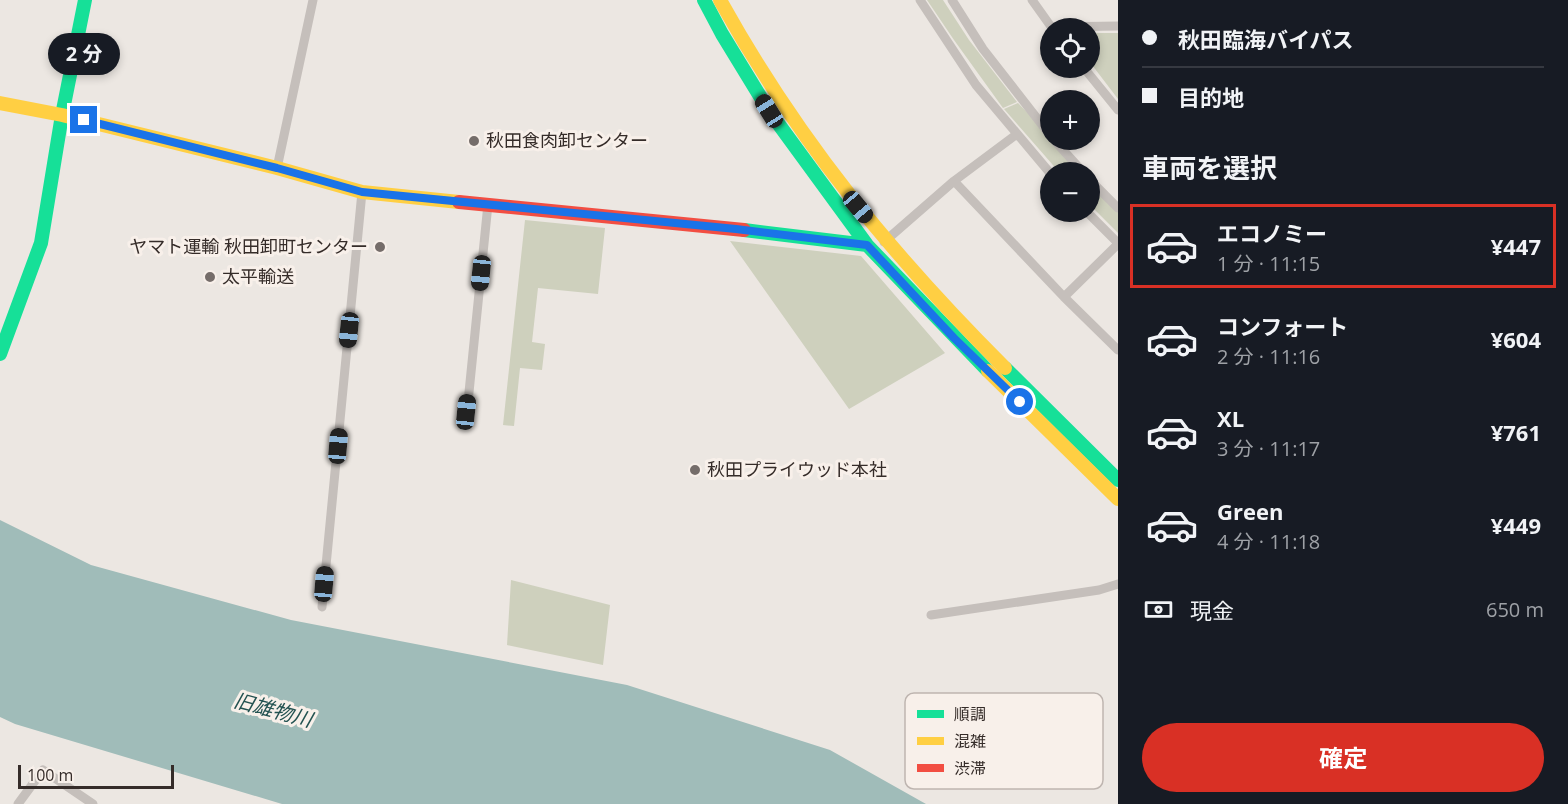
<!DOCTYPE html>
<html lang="ja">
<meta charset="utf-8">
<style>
:root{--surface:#171b24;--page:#20242c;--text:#f1f3f6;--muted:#9ea1a6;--line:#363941;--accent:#d93025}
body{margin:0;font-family:"Open Sans","Noto Sans JP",sans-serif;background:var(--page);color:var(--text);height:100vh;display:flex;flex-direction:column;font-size:22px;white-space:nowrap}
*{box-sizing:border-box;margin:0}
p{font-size:20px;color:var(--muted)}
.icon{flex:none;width:33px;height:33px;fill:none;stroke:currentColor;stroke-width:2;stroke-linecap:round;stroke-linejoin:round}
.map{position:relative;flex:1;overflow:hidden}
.panel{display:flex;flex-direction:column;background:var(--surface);width:450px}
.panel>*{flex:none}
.hud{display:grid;align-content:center;height:132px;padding:0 24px;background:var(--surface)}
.fabs{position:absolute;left:1040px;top:18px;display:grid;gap:12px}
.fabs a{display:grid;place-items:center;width:60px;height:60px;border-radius:50%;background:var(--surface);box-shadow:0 3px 9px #0003;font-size:30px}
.scale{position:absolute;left:18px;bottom:15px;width:156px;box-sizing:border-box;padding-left:6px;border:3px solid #352c29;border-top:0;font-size:16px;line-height:21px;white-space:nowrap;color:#352c29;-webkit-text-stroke:4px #f8f0ea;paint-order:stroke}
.end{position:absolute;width:27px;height:27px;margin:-14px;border:8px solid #1a73e8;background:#fff;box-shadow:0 0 0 3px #fff}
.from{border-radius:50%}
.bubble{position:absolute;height:42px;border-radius:21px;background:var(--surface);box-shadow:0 3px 9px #0003;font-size:20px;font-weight:700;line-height:42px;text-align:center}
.car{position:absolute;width:18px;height:36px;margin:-18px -9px;border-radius:8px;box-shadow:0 0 4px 2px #0007;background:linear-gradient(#222 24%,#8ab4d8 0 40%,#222 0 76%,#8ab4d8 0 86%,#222 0)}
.hud b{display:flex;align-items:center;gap:21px;height:57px;font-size:22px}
.hud b+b{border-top:2px solid var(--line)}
.hud i{width:15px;height:15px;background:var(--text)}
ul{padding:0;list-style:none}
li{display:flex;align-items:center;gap:18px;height:84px;margin:0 12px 9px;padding:0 12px;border:3px solid transparent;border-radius:0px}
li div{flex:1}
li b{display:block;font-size:22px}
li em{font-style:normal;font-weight:700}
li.active{border-color:var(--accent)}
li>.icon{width:54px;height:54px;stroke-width:1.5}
h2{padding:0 24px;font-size:27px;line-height:72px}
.pay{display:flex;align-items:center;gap:15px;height:66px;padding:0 24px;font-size:22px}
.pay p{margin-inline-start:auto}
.cta{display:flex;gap:12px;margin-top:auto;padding:12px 24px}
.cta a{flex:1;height:69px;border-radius:36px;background:var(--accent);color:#fff;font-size:24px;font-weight:700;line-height:69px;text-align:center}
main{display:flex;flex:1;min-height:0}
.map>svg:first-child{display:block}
.green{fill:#ced0bd}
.water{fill:#a0bcb9}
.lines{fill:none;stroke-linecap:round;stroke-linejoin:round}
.street{stroke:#c5bfbb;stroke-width:9}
.fast{stroke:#16e098;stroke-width:14}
.slow{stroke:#ffcf43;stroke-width:14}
.jam{stroke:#f24e42;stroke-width:14}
.route{stroke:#1a73e8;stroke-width:8}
.poi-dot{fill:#756d6a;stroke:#f8f0ea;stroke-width:2}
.labels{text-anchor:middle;stroke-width:6;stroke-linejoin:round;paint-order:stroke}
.poi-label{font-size:18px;fill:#352c29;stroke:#f8f0ea;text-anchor:start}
.water-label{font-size:20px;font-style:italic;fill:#235251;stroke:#f8f0ea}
.key{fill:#f8f0ea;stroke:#beb5b0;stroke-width:1.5}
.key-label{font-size:16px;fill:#352c29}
</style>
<main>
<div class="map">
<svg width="1118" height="804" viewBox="0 0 1118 804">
<rect width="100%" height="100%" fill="#ece7e2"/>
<!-- green -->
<path class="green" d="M 927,0 L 943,0 L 969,40 L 1017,102 L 1003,108 L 954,40 Z
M 1089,33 L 1118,33 L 1118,99 L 1089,61 Z
M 1018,103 L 1085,172 L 1059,172 L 1004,109 Z
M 1089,177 L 1118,207 L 1118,233 L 1089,204 Z
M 525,220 L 605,228 L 598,294 L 538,288 L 532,342 L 545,344 L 542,370 L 520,368 L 514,426 L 503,425 Z
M 730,241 L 861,256 L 945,353 L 849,409 Z
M 511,580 L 610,605 L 603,665 L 507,645 Z"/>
<!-- water -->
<path class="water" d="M 0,520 L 91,565 L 291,620 L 627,685 L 830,750 L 926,804 L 282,804 L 15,724 L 0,717 Z"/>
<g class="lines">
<!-- street -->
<path class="street" d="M 920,0 L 976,85 L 1050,173
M 952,0 L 983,49 L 1050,135
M 1032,0 L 1052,28
M 1051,27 L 1118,26
M 1084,68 L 1118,110
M 1054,140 L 1083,172
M 277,168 L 313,0
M 1089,179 L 1118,208
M 954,181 L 1064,297 L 1118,350
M 1087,212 L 1118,243
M 884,242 L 954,181 L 1017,134
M 1064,297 L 1118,244
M 467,412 L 488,204
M 322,607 L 362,192
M 931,615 L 1099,590 L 1118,584
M 18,804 L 43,770 L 93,804"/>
<!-- fast -->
<path class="fast" d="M 704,0 L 722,34 L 769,111 L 867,245 L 988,371
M 744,230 L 867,245
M 0,354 L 41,243 L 62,115 L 85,0
M 1005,368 L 1118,480"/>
<!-- slow -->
<path class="slow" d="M 720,0 C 798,141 891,254 1005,368
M 0,103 L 62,115 L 277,168 L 362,192 L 459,202
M 988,371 L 1118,499"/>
<!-- jam -->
<path class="jam" d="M 459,202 L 744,230"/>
</g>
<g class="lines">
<!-- route -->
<path class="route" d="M 84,120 L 277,168 L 362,192 L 736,229 L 867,245 L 954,338 L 1020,402"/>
</g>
<!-- markers -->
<g class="poi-dot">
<circle cx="474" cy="141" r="6"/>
<circle cx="380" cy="247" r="6"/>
<circle cx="210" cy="277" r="6"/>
<circle cx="695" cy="470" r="6"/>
</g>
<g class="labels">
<!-- poi labels -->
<g class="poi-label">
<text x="486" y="147">秋田食肉卸センター</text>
<text x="368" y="253" text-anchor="end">ヤマト運輸 秋田卸町センター</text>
<text x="222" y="283">太平輸送</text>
<text x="707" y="476">秋田プライウッド本社</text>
</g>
<!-- water labels -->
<g class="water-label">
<text transform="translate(273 710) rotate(15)" y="7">旧雄物川</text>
</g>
</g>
<!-- legend -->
<rect x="905" y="693" width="198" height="96" rx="9" class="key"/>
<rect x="917" y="710" width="27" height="8" fill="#16e098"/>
<rect x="917" y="737" width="27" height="8" fill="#ffcf43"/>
<rect x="917" y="764" width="27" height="8" fill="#f24e42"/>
<g class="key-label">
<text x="954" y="720">順調</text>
<text x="954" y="747">混雑</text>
<text x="954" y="774">渋滞</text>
</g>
</svg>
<div class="fabs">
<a><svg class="icon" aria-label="locate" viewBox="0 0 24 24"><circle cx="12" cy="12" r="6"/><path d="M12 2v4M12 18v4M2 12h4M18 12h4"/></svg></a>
<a>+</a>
<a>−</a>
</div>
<div class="scale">100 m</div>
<i class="end from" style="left:1020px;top:402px"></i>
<i class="end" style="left:84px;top:120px"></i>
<div class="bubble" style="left:48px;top:33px;width:72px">2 分</div>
<i class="car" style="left:769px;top:111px;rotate:328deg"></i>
<i class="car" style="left:858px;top:207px;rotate:140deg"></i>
<i class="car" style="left:481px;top:273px;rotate:186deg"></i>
<i class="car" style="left:349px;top:330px;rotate:186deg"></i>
<i class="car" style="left:466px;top:412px;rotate:6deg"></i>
<i class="car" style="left:338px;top:446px;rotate:5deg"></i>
<i class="car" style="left:324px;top:584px;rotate:5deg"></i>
</div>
<section class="panel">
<div class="hud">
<b><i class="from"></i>秋田臨海バイパス</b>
<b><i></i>目的地</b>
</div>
<h2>車両を選択</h2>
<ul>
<li class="active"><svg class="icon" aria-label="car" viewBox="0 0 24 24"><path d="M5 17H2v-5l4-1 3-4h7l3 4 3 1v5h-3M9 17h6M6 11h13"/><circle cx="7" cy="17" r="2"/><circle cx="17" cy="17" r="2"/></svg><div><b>エコノミー</b><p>1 分 · 11:15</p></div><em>¥447</em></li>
<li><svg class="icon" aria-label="car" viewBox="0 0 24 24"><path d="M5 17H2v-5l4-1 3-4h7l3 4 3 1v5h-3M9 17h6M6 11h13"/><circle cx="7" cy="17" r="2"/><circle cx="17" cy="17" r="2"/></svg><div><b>コンフォート</b><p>2 分 · 11:16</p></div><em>¥604</em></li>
<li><svg class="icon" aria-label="car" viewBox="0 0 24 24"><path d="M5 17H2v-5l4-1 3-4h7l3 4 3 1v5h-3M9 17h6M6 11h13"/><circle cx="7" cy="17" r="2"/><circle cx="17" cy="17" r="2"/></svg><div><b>XL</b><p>3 分 · 11:17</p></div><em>¥761</em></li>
<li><svg class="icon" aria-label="car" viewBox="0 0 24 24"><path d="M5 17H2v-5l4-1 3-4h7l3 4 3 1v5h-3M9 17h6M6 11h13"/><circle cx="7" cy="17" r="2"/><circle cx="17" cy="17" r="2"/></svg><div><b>Green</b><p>4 分 · 11:18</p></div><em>¥449</em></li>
</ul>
<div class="pay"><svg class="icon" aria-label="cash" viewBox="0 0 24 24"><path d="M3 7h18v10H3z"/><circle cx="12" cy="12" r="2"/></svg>現金<p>650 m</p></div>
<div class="cta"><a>確定</a></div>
</section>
</main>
